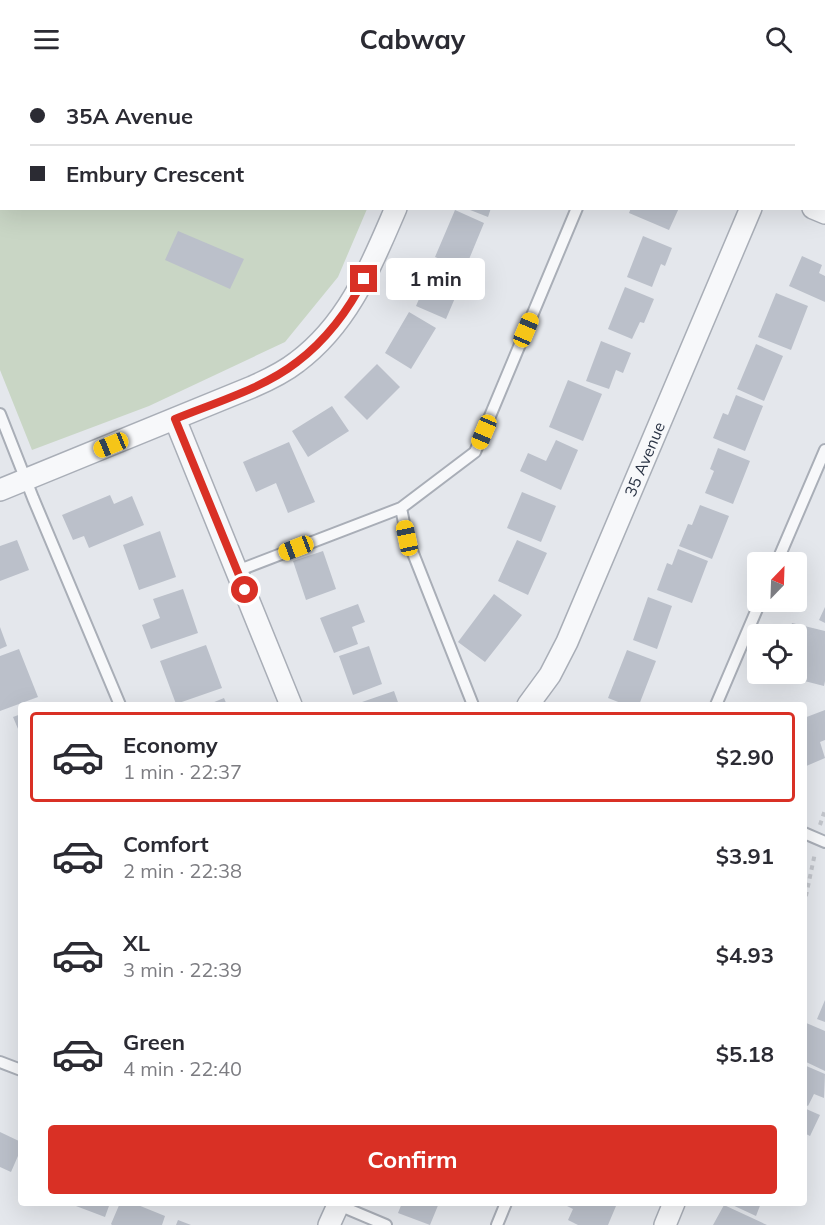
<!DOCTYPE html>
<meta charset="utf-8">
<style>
:root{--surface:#fff;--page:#f2f2f3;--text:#2b2b33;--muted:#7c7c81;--line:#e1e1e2;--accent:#d93025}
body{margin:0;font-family:Mulish,sans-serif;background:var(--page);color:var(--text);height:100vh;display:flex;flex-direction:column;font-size:22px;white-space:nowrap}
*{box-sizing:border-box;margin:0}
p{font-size:20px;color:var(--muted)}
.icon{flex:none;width:33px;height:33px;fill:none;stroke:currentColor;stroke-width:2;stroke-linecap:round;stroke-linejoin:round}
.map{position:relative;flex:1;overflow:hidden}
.panel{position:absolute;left:18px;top:624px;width:789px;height:504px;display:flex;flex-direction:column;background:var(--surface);border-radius:6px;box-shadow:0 6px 24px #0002}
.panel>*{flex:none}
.top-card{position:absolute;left:0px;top:0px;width:825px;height:132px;box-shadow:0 6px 24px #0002;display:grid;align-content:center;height:132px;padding:0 30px;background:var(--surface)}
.needle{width:39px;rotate:23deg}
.controls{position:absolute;left:747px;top:474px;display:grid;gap:12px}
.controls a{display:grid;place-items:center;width:60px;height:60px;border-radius:6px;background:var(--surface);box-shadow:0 6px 24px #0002;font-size:30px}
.end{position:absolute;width:27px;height:27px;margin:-14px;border:8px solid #d93025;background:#fff;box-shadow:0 0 0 3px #fff}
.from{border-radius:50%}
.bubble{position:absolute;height:42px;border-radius:6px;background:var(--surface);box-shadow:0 6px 24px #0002;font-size:20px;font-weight:700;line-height:42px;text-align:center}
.car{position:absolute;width:18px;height:36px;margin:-18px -9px;border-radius:8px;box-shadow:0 0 4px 2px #0007;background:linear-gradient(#f5c518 24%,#345 0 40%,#f5c518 0 76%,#345 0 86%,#f5c518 0)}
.top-card b{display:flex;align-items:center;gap:21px;height:57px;font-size:22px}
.top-card b+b{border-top:2px solid var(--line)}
.top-card i{width:15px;height:15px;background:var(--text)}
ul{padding:10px 0 0;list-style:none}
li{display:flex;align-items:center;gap:18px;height:90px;margin:0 12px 9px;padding:0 18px;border:3px solid transparent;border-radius:6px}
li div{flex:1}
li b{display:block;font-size:22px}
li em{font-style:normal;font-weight:700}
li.on{border-color:var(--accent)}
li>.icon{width:54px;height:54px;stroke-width:1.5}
.cta{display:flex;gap:12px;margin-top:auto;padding:12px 30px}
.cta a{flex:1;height:69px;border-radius:6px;background:var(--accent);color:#fff;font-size:24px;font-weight:700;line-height:69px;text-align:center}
header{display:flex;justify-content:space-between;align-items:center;height:78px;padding:0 30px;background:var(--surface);font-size:27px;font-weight:700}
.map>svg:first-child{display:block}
.built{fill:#d2d6de}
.green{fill:#c9d6c5}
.building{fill:#bbc0ca}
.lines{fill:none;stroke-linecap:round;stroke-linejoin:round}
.service-casing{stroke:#a9aeb7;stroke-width:14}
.minor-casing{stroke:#a9aeb7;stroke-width:24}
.path{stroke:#c2c5cb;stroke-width:4;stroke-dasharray:4.5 4.5;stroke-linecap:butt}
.service{stroke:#f7f8fa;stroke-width:10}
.minor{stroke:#f7f8fa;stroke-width:21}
.route{stroke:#d93025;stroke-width:8}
.labels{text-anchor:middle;stroke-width:4.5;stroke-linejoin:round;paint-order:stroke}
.street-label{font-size:16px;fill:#2b3445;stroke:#f4f6f9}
</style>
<header><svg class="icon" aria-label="menu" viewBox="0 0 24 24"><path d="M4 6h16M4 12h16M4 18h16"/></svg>Cabway<svg class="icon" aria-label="search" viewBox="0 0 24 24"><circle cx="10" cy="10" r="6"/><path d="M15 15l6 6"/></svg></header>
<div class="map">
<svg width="825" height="1147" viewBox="0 0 825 1147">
<rect width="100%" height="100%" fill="#e4e7ec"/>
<!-- built -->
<path class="built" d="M 0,0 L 235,0 L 234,2 L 2,2 L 1,22 L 0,22 Z"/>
<!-- green -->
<path class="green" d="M 235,0 L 422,0 L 422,2 L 234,1 Z
M 0,22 L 2,23 L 2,130 L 367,131 L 338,199 L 285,264 L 149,328 L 32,372 L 0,292 Z"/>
<!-- building -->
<path class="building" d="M 465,130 L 491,130 L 488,139 Z
M 631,130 L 679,130 L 669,152 L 629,135 Z
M 455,132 L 484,145 L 465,191 L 435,179 Z
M 178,153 L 244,181 L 230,211 L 165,182 Z
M 643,158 L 672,170 L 665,188 L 661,186 L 652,209 L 627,199 Z
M 802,178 L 822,187 L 819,195 L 825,198 L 825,224 L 789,208 Z
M 434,186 L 464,199 L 446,241 L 416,228 Z
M 625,209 L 654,221 L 644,245 L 640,244 L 632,261 L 608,251 Z
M 776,215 L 808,228 L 791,272 L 758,259 Z
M 409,234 L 436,250 L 411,291 L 385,275 Z
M 601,263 L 631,275 L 623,295 L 616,292 L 609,311 L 586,303 Z
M 756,266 L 783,278 L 764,323 L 737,311 Z
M 377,286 L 400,309 L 367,342 L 344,319 Z
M 568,302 L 602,316 L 583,363 L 549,349 Z
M 736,317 L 763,328 L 745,373 L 713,360 L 723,335 L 728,337 Z
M 332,328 L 349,353 L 308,379 L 292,353 Z
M 556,362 L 578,372 L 561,412 L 520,393 L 528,375 L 546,383 Z
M 289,364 L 315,424 L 288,435 L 276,405 L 256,414 L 243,384 Z
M 718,370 L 750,383 L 733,426 L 705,415 L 714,393 L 710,391 Z
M 522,414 L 556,428 L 541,464 L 507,450 Z
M 110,417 L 114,426 L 132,418 L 144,447 L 89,470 L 84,458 L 73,462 L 62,437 Z
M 700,427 L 729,438 L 712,481 L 679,468 L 688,446 L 692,447 Z
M 160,453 L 176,499 L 139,512 L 123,467 Z
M 17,462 L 29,492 L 0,503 L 0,468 Z
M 517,462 L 547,475 L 528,517 L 498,503 Z
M 678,471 L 708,483 L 692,525 L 657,512 L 667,485 L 672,487 Z
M 323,473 L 336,511 L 306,522 L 293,483 Z
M 183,511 L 198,555 L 151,571 L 142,547 L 160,540 L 153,521 Z
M 494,516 L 522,537 L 485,584 L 458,564 Z
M 648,519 L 672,528 L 657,571 L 633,562 Z
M 358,526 L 365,544 L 352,549 L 358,566 L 334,575 L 320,540 Z
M 825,529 L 825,545 L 819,542 Z
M 792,545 L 825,553 L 825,603 L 824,608 L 777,596 L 796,596 L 796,556 L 789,556 Z
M 0,549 L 7,568 L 0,571 Z
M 206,567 L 222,610 L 176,626 L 160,583 Z
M 369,568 L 382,606 L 353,617 L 339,578 Z
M 19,571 L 38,619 L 0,633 L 0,578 Z
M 627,572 L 656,583 L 639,627 L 626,627 L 608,620 Z
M 394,613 L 399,627 L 363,627 L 362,624 Z
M 224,620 L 227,627 L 207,627 Z
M 825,632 L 825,662 L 820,664 L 825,680 L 804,689 L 804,640 Z
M 21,636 L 21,658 L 13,639 Z
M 825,922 L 825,944 L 817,941 Z
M 804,944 L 825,953 L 825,993 L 804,983 Z
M 804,987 L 825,996 L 824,1020 L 814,1016 L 808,1028 L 804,1026 Z
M 804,1030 L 820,1037 L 810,1058 L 804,1055 Z
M 0,1054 L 21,1064 L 21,1071 L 11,1094 L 0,1089 Z
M 68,1125 L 110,1125 L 105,1139 Z
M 120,1125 L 133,1125 L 165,1138 L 162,1147 L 112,1147 L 111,1146 Z
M 402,1125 L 439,1125 L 430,1147 L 398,1135 Z
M 561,1125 L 610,1125 L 616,1128 L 608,1147 L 578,1147 L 568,1142 L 573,1131 Z
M 728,1125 L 761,1125 L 756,1138 Z
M 724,1127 L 767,1147 L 713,1147 Z
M 178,1142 L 191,1147 L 176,1147 Z"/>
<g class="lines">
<!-- service casing -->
<g class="service-casing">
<path id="service" d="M 631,2 L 632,0
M 0,336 L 33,420 L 120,627
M 401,430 L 407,460 L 473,627
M 777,484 L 825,372
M 237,493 L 401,430 L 475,374 L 577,130
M 716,627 L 760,524
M 804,755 L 825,764
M 0,984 L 21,992
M 336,1126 L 386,1147
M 497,1147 L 506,1125"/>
</g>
<!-- minor casing -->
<g class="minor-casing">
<g id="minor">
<path d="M 505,0 L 509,2"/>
<path d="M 451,2 L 452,0"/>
<path d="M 805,2 L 806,0"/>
<path d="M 813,130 L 825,135"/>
<path d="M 175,341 L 291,627"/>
<path d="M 0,412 L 252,309 C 268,302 283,295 297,284 C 349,245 371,188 396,130"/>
<path id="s1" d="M 528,627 L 550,597 L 567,564 L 751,130"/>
<path d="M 329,1147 L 339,1125"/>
<path d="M 665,1147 L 674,1125"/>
</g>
</g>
<!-- path -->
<path class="path" d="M 820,747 L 825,732
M 804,827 L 815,775"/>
<!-- service -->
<use href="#service" class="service"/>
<!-- minor -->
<use href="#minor" class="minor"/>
</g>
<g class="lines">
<!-- route -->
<path class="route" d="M 245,512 L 175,341 C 214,325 264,310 297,284 C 325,263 349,232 364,201"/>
</g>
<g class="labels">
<!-- street labels -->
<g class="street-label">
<text dy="6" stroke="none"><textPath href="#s1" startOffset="273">35 Avenue</textPath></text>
</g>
</g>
</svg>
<div class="controls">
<a><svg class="needle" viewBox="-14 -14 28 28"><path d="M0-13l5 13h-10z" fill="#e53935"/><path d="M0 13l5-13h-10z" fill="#7c7c81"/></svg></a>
<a><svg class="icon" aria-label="locate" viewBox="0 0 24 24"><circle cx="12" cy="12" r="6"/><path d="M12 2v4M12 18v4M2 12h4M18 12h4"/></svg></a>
</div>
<i class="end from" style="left:245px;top:512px"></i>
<i class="end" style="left:364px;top:201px"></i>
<div class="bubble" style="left:386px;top:180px;width:99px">1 min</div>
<i class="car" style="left:526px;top:252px;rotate:23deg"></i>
<i class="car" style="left:484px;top:354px;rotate:203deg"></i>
<i class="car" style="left:111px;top:367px;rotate:248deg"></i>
<i class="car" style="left:407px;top:460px;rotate:348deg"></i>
<i class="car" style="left:296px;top:470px;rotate:249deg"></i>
<div class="top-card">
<b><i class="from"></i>35A Avenue</b>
<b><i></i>Embury Crescent</b>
</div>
<section class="panel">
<ul>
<li class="on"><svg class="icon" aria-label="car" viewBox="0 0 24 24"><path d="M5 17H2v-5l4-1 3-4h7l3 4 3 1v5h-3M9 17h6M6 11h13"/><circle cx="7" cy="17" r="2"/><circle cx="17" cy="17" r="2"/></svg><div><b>Economy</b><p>1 min · 22:37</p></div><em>$2.90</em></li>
<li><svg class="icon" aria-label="car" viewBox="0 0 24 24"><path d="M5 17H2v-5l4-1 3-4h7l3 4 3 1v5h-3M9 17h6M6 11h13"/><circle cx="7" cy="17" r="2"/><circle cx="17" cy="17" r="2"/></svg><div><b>Comfort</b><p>2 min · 22:38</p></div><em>$3.91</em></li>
<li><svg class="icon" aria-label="car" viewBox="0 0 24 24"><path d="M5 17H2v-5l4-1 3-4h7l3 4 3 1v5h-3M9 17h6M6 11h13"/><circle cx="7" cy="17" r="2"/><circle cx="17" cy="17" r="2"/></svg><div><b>XL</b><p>3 min · 22:39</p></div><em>$4.93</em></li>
<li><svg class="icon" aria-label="car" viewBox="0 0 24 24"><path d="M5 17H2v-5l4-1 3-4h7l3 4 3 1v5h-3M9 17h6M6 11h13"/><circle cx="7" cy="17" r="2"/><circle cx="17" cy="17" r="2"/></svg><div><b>Green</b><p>4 min · 22:40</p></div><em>$5.18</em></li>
</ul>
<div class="cta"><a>Confirm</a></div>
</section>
</div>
